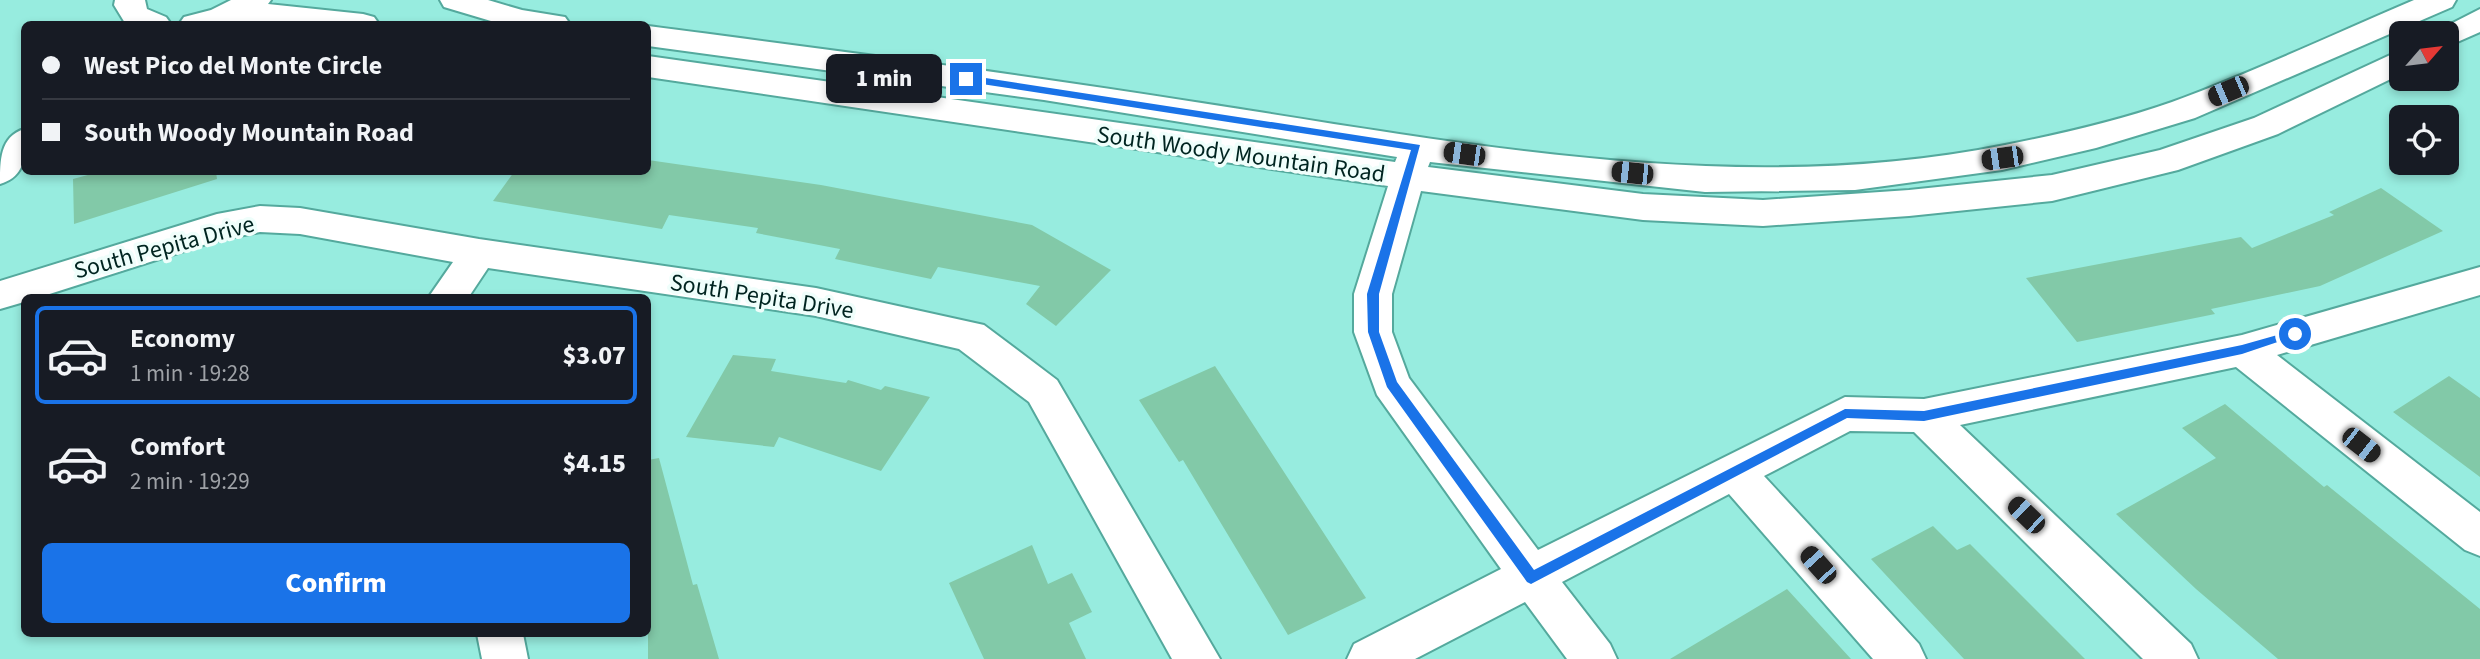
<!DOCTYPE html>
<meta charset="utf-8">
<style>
:root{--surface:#171b24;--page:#242831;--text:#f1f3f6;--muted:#9ea1a6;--line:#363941;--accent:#1a73e8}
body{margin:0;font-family:"Source Sans 3",sans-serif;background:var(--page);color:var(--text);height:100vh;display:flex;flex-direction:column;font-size:26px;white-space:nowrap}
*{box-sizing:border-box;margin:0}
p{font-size:23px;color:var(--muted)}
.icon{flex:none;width:38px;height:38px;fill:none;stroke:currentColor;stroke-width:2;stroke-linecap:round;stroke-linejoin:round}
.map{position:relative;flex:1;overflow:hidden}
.details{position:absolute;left:21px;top:294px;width:630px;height:343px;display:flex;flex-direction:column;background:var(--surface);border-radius:10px;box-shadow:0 4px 10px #0003}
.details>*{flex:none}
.guide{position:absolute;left:21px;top:21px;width:630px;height:154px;border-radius:10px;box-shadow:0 4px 10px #0003;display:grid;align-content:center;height:154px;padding:0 21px;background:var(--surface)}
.needle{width:46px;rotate:62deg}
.buttons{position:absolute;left:2389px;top:21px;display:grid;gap:14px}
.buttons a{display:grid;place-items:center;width:70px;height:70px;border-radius:10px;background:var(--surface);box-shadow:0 4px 10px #0003;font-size:35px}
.end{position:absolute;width:32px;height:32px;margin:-16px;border:9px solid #1a73e8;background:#fff;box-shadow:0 0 0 4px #fff}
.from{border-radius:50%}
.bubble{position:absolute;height:49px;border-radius:10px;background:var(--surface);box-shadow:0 4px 10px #0003;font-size:23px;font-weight:800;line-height:49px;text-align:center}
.car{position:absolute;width:21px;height:42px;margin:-21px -10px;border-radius:9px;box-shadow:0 0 5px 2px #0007;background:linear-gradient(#222 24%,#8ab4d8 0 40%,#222 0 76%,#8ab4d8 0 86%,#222 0)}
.guide b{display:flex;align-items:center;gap:24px;height:66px;font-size:26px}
.guide b+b{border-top:2px solid var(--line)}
.guide i{width:18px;height:18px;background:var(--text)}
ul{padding:12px 0 0;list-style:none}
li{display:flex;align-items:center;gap:21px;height:98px;margin:0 14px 10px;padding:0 7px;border:4px solid transparent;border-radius:10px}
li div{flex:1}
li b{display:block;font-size:26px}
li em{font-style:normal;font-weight:800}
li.active{border-color:var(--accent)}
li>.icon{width:63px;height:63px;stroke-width:1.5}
.primary-button{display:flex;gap:14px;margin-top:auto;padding:14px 21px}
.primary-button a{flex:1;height:80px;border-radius:10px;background:var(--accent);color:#fff;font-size:28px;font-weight:800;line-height:80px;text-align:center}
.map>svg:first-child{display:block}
.building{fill:#82c9a8}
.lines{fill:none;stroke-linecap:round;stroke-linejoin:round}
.minor-casing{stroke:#54a99d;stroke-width:4}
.minor{fill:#fff;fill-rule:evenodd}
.route{fill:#1a73e8}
.labels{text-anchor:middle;stroke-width:7;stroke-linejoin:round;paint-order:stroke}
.street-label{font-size:24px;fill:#002420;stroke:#effefb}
</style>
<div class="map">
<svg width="2480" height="659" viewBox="0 0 2480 659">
<rect width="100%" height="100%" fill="#97ecdf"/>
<!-- building -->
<path class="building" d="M 648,160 L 821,185 L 1032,225 L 1111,270 L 1056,326 L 1026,304 L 1040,286 L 938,267 L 931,279 L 835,259 L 840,249 L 756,233 L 758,228 L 669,215 L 662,229 L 493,201 L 514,172 L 648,172 Z
M 99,172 L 216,172 L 217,179 L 74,224 L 73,179 Z
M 2381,188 L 2443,231 L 2320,286 L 2211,309 L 2215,314 L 2077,342 L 2026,278 L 2241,237 L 2252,248 L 2334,215 L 2329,212 Z
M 733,355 L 776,359 L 771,371 L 846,383 L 848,380 L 881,390 L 885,386 L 930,397 L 881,471 L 779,437 L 774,447 L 686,437 Z
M 1215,366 L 1366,598 L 1288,635 L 1183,460 L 1179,462 L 1139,400 Z
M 2449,376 L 2480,398 L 2480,477 L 2393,412 Z
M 2225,404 L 2324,487 L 2327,485 L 2480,609 L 2480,659 L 2278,659 L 2196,589 L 2116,514 L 2216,458 L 2182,428 Z
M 659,458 L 693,585 L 697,584 L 719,659 L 648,659 L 648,460 Z
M 1933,526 L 1957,550 L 1970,544 L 2085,659 L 1964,659 L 1871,559 Z
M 1032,545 L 1048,584 L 1072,573 L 1092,612 L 1069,623 L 1086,659 L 984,659 L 949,583 Z
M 1787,589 L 1851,659 L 1670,659 Z"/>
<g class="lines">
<!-- minor casing -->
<g class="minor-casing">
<path id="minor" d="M 115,0 L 145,0 L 147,9 L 166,17 L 171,24 L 125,23 L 114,5 Z
M 231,0 L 271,0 L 268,4 L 363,14 L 374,17 L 379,24 L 273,24 L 239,21 L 231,24 L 179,24 L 184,17 L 211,10 Z
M 440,0 L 488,0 L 522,10 L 565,17 L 570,24 L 501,24 L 444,7 Z
M 2414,0 L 2456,0 L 2452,7 L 2195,118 L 2096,148 L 2002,170 L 1855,190 L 1705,192 L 1430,162 L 1428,167 L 1643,194 L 1763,200 L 1909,190 L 2052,175 L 2160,150 L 2254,118 L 2401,50 L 2401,74 L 2278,134 L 2178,170 L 2052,201 L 1909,216 L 1763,226 L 1643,220 L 1421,191 L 1392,294 L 1392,332 L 1409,378 L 1538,550 L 1845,397 L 1924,399 L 2242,335 L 2480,267 L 2480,295 L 2277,355 L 2480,512 L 2480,556 L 2465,550 L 2236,367 L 1960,425 L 2191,644 L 2198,659 L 2143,659 L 1914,432 L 1850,431 L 1764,476 L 1919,644 L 1926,659 L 1873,659 L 1729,494 L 1562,582 L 1610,644 L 1617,659 L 1567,659 L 1525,602 L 1415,659 L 1347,659 L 1354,644 L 1501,569 L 1377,395 L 1354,332 L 1354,294 L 1388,186 L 648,77 L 648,56 L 1395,162 L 1397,157 L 1044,100 L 648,46 L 648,26 C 831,50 1013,73 1195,102 C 1462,143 1737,199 2005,145 C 2061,134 2118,121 2172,102 C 2254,72 2334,34 2414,0 Z
M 2480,9 L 2480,32 L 2446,47 L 2446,33 L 2433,33 Z
M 24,129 C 26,153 27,176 0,184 C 0,160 0,137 24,129 Z
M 260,206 L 300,208 L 479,239 L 816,288 L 984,325 L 1057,380 L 1220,659 L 1172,659 L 1029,402 L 959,349 L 816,316 L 488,268 L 468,298 L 428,298 L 453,262 L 300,234 L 260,232 L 219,240 L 37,298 L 24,298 L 24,302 L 0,309 L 0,281 L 217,214 Z
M 477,634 L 523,634 L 528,659 L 482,659 Z"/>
</g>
<!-- minor -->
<use href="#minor" class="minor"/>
</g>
<!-- route -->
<path class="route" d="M 966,75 L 1420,145 L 1379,294 L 1379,332 L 1397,382 L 1534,570 L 1845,409 L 1924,411 L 2242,345 L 2295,330 L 2301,334 L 2242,354 L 1924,421 L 1847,418 L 1531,584 L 1527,582 L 1387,387 L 1368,332 L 1367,294 L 1411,150 L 962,81 Z"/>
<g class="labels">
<!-- street labels -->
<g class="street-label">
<text transform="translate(1241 154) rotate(8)" y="8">South Woody Mountain Road</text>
<text transform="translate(164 247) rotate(-15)" y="8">South Pepita Drive</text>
<text transform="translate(762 296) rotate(9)" y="8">South Pepita Drive</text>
</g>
</g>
</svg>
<div class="buttons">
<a><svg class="needle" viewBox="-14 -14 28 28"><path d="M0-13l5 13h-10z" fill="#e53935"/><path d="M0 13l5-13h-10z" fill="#9ea1a6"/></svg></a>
<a><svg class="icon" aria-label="locate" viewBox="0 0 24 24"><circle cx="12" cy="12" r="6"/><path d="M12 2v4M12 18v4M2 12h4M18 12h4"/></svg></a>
</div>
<i class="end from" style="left:2295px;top:334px"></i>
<i class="end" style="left:966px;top:79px"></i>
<div class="bubble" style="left:826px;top:54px;width:116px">1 min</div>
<i class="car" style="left:2228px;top:91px;rotate:247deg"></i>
<i class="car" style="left:1464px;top:154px;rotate:278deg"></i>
<i class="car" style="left:2002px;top:158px;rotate:262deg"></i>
<i class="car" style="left:1632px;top:173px;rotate:276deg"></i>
<i class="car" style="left:2361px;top:445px;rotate:128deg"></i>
<i class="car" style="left:2026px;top:515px;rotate:314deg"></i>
<i class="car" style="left:1818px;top:565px;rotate:318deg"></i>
<div class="guide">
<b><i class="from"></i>West Pico del Monte Circle</b>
<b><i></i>South Woody Mountain Road</b>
</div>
<section class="details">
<ul>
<li class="active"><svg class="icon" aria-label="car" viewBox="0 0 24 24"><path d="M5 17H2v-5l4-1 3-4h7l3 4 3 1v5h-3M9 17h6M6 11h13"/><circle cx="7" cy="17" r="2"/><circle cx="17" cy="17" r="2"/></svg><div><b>Economy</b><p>1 min · 19:28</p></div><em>$3.07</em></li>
<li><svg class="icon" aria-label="car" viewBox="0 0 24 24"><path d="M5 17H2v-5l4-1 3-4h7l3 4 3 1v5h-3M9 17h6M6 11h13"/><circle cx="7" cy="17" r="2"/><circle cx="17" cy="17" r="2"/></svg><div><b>Comfort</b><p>2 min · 19:29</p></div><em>$4.15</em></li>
</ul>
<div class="primary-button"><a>Confirm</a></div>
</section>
</div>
